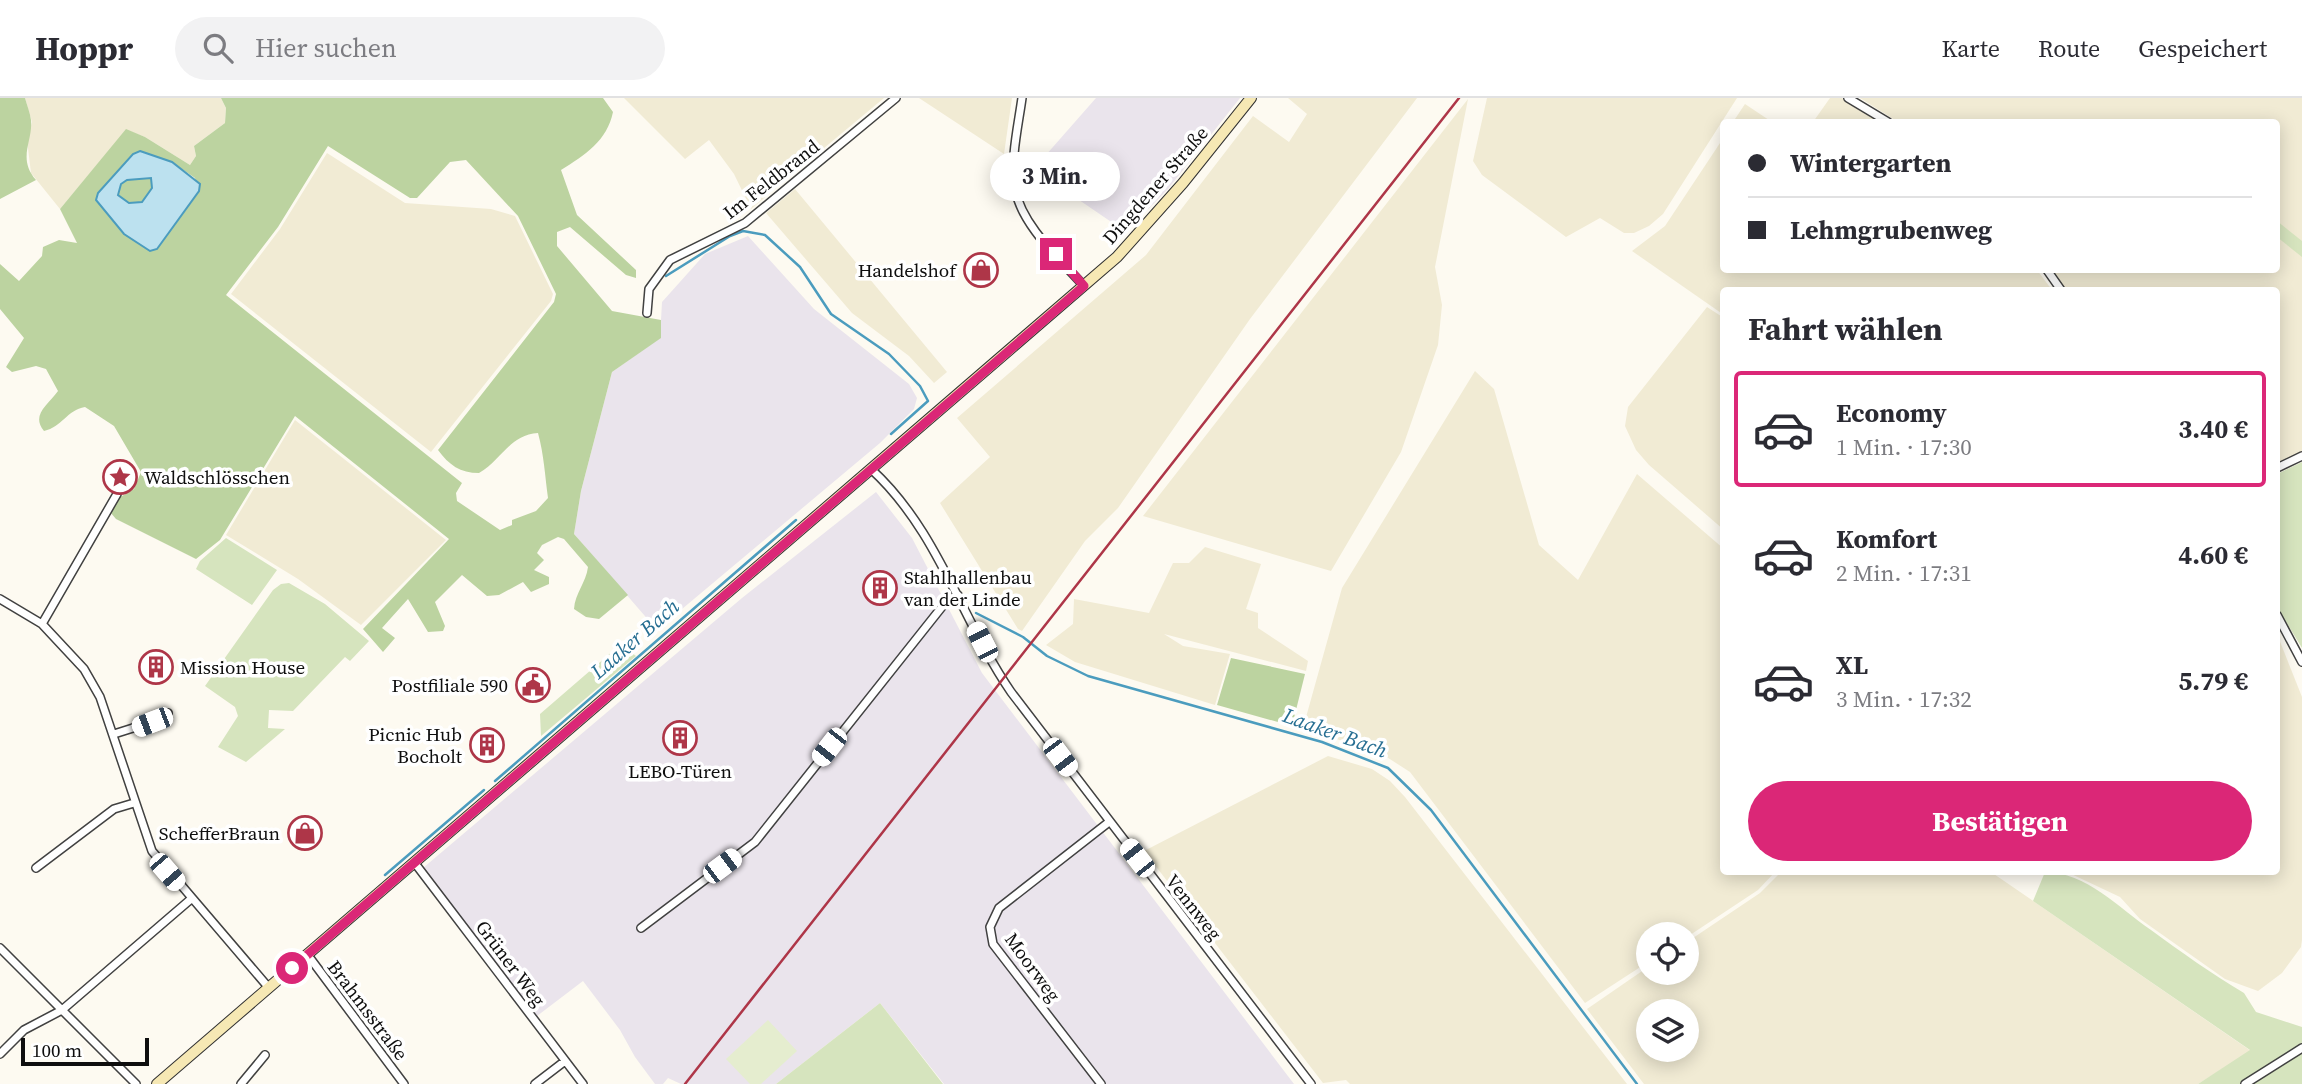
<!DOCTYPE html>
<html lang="de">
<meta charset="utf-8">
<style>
:root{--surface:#fff;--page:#f2f2f3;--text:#2b2b33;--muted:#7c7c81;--line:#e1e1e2;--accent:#db2777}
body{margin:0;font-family:"Source Serif 4",serif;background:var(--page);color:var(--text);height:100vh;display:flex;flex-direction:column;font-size:26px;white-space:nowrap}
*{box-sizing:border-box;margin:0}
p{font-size:23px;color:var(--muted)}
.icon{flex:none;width:38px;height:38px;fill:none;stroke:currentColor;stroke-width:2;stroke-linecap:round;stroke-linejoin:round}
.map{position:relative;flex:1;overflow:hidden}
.sheet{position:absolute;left:1720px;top:189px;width:560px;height:588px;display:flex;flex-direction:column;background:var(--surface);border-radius:7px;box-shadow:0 4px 18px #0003}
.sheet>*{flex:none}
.top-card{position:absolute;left:1720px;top:21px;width:560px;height:154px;border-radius:7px;box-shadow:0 4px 18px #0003;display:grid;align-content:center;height:154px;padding:0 28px;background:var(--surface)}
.controls{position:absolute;left:1636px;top:824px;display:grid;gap:14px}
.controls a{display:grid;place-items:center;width:63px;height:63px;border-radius:50%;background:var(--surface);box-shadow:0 4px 18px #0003;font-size:35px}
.scale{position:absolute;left:21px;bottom:18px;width:128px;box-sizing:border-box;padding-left:7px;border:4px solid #0e0e0e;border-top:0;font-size:19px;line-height:24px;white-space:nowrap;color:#0e0e0e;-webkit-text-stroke:5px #fff;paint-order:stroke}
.end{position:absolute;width:32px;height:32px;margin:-16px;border:9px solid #db2777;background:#fff;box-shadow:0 0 0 4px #fff}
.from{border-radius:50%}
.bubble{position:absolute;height:49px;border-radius:24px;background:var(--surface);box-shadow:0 4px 18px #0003;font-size:23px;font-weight:700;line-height:49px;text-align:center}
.car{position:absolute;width:21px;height:42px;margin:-21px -10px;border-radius:9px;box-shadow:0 0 5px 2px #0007;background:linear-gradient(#fff 24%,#345 0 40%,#fff 0 76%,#345 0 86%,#fff 0)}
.top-card b{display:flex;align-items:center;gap:24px;height:66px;font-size:26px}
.top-card b+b{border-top:2px solid var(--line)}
.top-card i{width:18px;height:18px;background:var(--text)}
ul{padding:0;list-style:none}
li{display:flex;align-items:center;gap:21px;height:116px;margin:0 14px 10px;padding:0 14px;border:4px solid transparent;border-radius:7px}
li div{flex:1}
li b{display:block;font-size:26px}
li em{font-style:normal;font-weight:700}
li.active{border-color:var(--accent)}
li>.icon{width:63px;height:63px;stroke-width:1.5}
h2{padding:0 28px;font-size:32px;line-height:84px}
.action{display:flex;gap:14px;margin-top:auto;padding:14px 28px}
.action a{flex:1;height:80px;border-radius:42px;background:var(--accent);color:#fff;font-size:28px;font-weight:700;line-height:80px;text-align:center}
header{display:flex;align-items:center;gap:42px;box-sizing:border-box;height:98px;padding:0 35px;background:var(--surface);border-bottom:2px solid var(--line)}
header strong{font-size:33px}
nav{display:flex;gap:38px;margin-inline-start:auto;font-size:24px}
.search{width:490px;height:63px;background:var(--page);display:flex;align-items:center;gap:18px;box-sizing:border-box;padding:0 24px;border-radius:38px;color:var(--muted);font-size:26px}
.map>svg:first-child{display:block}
.industrial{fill:#eae4ec}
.farmland{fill:#f1ebd4;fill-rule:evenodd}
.green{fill:#d6e4be}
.forest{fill:#bcd3a0;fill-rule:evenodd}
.pitch{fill:#e5edcf}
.water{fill:#bce1ef;stroke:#4b9cbe;stroke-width:2;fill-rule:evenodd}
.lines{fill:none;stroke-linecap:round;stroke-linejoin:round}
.stream{stroke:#4b9cbe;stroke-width:2.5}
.minor-casing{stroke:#414141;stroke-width:10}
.secondary-casing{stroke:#303030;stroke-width:12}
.minor{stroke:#fff;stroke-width:7}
.secondary{stroke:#f6e8b4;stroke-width:10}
.rail{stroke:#ae3648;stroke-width:2.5}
.route{stroke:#db2777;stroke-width:9}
.labels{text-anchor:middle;stroke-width:7;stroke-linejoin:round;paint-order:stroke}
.street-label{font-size:19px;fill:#0e0e0e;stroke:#fff}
.poi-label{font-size:19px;fill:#0e0e0e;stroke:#fff;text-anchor:end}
.water-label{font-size:21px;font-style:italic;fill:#266e92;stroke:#fff}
</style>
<header>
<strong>Hoppr</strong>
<div class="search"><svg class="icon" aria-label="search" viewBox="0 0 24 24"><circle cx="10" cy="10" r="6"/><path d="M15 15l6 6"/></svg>Hier suchen</div>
<nav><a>Karte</a><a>Route</a><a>Gespeichert</a></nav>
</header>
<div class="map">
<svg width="2302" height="986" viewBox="0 0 2302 986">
<rect width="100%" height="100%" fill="#fdfaf1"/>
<!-- industrial -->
<path class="industrial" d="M 1096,0 L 1240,0 L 1168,91 L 1126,134 L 1038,74 L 1038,66 Z
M 748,138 L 814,211 L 909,286 L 917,300 L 914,311 L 880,345 L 657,532 L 574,436 L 581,393 L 612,274 L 660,240 L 662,204 L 705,156 Z
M 876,394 L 912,440 L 982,575 L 1294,986 L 944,986 L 880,905 L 776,986 L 681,986 L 668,980 L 663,986 L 655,986 L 635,959 L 620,932 L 583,883 L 537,918 L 423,770 L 742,500 Z"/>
<!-- farmland -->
<path class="farmland" d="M 25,0 L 221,0 L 226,10 L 225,25 L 194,48 L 196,58 L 190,67 L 145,39 L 126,32 L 60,111 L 31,75 L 27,42 L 32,24 Z
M 624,0 L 884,0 L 751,111 L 734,76 L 709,42 L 685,61 Z
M 919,0 L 1012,0 L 1004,56 Z
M 1288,0 L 1417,0 L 1250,221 L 1118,410 L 1085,443 L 1022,533 L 1018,531 L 940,405 L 990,359 L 957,320 L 1146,157 L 1253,18 L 1289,44 L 1307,16 Z
M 1487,0 L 1737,0 L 1663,116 L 1649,128 L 1634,135 L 1624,135 L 1600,120 L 1566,139 L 1482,77 L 1473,63 Z
M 1830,0 L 1842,0 L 1880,24 L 1813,24 Z
M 1860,0 L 2302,0 L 2302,357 L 2277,369 L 2277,192 L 2065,192 L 2051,172 L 2277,172 L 2277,24 L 1898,24 Z
M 1468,1 L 1435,169 L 1442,207 L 1438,247 L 1401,354 L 1331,473 L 1143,418 Z
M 1745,6 L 1772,24 L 1733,24 Z
M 1724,39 L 1724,172 L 2037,172 L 2052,192 L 1724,192 L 1724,217 L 1632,153 L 1665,128 Z
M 327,55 L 405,105 L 491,111 L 515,118 L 553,196 L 551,203 L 431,354 L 231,196 L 280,131 Z
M 795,91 L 947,274 L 934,285 L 909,258 L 852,215 L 766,115 Z
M 1707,209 L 1724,220 L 1724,432 L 1649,367 L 1636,352 L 1625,328 L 1628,309 Z
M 1475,273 L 1494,291 L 1539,447 L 1578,482 L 1637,376 L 1724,451 L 1724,774 L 1775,774 L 1758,792 L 1687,839 L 1648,836 L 1648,864 L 1585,905 L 1410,674 L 1382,656 L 1303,630 L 1342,490 Z
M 295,322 L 446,442 L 361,527 L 298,481 L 226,437 Z
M 1205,449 L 1261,466 L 1246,511 L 1258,515 L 1258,530 L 1308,563 L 1306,573 L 1164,536 L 1183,548 L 1230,556 L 1215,607 L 1075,564 L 1046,547 L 1073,526 L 1074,501 L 1149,515 L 1173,465 L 1189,465 Z
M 2277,536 L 2302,599 L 2302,842 L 2301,849 L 2282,875 L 2258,893 L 2225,881 L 2140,821 L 2120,799 L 2067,774 L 2277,774 Z
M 1328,658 L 1372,671 L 1390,683 L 1405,699 L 1627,986 L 1350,986 L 1346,982 L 1323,985 L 1144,753 Z
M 1781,774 L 1991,774 L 2251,953 L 2198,986 L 1644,986 L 1587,911 L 1648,869 L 1648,875 L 1687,875 L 1687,844 L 1760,795 ZM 1648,914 L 1687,914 L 1687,952 L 1648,952 Z"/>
<!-- green -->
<path class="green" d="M 2277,123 L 2302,143 L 2302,159 L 2277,139 Z
M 2302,364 L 2302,550 L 2277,509 L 2277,376 Z
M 226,440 L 277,472 L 252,507 L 196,471 L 200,463 Z
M 289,485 L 325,506 L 369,543 L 350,563 L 345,559 L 293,613 L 269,612 L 268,630 L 285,631 L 246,664 L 218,649 L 238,618 L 235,609 L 205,588 L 273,492 L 281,486 Z
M 621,546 L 636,558 L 541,638 L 540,616 Z
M 2045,774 C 2086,774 2119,810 2151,832 C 2181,854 2212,876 2244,895 L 2256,914 L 2302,929 L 2302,946 L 2241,986 L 2198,986 L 2250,952 L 2033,803 Z
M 880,905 L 943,986 L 776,986 Z
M 2302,953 L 2302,986 L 2250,986 Z"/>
<!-- forest -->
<path class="forest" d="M 0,0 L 25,0 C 27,7 30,15 31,22 C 33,44 17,60 36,82 L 0,101 Z
M 221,0 L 603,0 L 613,14 C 607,43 585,57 561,72 L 577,117 L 636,172 L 636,180 L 626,177 L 570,129 L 557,134 L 557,148 L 612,213 L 661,222 L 661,240 L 612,274 L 581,393 L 574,436 L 628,497 L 599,521 L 586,519 L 574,511 C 575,495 586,485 588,469 L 564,441 L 558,439 L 542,447 L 537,455 L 544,462 L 534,472 L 549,479 L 549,486 L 531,494 L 523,484 L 499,497 L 487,498 L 462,477 L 435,504 L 445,528 L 443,533 L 428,534 L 408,501 L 382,530 L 395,540 L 383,554 L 363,531 L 449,441 L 295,318 L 220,442 L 196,461 L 116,421 L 105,408 L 134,391 L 141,374 L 114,328 L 85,309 C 67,312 62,329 44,333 C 31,317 47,308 58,293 L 46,271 L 36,268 L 12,274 L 6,269 L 24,240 L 0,211 L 0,166 L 19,183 L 42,158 L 43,149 L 59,142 L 77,145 L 60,111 L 126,31 L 145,39 L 190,67 L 196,58 L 194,48 L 225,25 L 226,10 ZM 328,48 L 410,100 L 417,100 L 450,64 L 466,62 L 518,118 L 556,196 L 554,204 L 438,352 C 449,367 460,375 479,375 C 502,362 509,337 538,335 C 544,357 545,378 548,400 L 536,413 L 512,422 L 512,427 L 500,432 L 457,403 L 456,395 L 462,385 L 226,197 L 278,129 ZM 172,64 L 195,80 L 199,94 L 157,151 L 150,153 L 98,94 Z
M 151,80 L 152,90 L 142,104 L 129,105 L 118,97 L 121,86 L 127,82 Z
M 1231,560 L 1305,576 L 1292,628 L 1217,607 Z"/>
<!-- pitch -->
<path class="pitch" d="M 768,922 L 797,953 L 761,986 L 750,986 L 726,961 Z"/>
<!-- water -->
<path class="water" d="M 140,53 L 172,64 L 200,86 L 199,93 L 157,151 L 150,153 L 124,136 L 96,102 L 98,95 L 133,56 ZM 151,80 L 152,90 L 142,104 L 129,105 L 118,97 L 121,86 L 127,82 Z"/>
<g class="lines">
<!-- stream -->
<path class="stream" d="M 666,178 L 730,138 L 743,133 L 765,137 L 800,169 L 831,216 L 889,256 L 920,288 L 928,303 L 891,336
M 976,515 L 1023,539 L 1047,558 L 1088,578 L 1322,644 L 1388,670 L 1431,712 L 1637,986
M 495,683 L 796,422
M 385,777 L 484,692"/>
<!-- minor casing -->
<g class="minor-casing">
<path id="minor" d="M 1022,0 C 1018,29 1010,62 1015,91 C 1022,128 1060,161 1084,188
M 1848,0 L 1888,24
M 2047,172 L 2061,192
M 647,215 L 649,191 L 670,162 L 745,125 L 896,0
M 2277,370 L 2302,358
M 871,371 C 938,432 961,521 1011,594 L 1311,986
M 0,501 L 42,526 L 84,571 L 100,599 L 152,753 L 269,890
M 2277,517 L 2302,564
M 42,526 L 117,396
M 114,636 L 152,624 L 168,615
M 414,764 L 583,986
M 36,770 L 114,711 L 134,705
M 641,830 L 755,744 L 945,505 L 958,497
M 0,850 L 136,986
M 307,856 L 404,986
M 0,956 L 24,932 L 62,912 L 191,801
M 241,986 L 265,957
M 535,986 L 565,963
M 1101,986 L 993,846 L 990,829 L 999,810 L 1109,724
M 2245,986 L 2302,950"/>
</g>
<!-- secondary casing -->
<g class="secondary-casing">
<path id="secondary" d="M 157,986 L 1117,159 L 1183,85 L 1251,0"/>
</g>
<!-- minor -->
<use href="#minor" class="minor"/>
<!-- secondary -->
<use href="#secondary" class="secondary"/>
<!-- rail -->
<path class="rail" d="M 685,986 L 1459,0"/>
</g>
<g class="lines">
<!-- route -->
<path class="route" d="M 292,870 L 1084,188 L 1056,156"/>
</g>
<!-- icons -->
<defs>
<g id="shop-ring" transform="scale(1.75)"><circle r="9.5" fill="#fff" stroke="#ae3648" stroke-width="1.5"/><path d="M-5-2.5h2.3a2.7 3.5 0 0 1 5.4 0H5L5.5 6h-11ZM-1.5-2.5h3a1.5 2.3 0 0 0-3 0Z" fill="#ae3648"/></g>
<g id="sight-ring" transform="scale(1.75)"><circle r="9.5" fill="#fff" stroke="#ae3648" stroke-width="1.5"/><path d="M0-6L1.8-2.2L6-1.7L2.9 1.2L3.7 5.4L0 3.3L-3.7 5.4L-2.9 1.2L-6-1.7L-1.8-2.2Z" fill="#ae3648"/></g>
<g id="building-ring" transform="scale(1.75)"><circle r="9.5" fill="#fff" stroke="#ae3648" stroke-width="1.5"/><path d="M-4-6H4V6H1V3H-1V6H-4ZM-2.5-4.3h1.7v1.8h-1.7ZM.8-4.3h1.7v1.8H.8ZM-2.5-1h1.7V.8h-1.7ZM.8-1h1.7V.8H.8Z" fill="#ae3648"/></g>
<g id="civic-ring" transform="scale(1.75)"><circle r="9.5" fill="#fff" stroke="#ae3648" stroke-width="1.5"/><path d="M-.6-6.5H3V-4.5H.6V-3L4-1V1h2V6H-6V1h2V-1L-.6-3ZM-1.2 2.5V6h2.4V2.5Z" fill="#ae3648"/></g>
</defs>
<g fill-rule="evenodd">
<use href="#shop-ring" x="981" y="172"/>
<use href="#sight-ring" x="120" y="379"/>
<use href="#building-ring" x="880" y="490"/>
<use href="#building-ring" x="156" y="569"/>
<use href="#civic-ring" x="533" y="587"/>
<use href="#building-ring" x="680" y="640"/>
<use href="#building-ring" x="487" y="647"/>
<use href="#shop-ring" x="305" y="735"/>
</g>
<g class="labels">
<!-- street labels -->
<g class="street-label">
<text transform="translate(771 81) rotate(-38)" y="7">Im Feldbrand</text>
<text transform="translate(1155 87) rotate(-49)" y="7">Dingdener Straße</text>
<text transform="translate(1194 809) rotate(52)" y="7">Vennweg</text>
<text transform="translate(511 865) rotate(53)" y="7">Grüner Weg</text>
<text transform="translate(1033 869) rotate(54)" y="7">Moorweg</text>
<text transform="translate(368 912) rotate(53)" y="7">Brahmsstraße</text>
</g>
<!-- poi labels -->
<g class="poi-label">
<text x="956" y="179">Handelshof</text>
<text x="144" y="386" text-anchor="start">Waldschlösschen</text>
<text x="904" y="486" text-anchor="start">Stahlhallenbau<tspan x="904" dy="22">van der Linde</tspan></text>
<text x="180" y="576" text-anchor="start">Mission House</text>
<text x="508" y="594">Postfiliale 590</text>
<text x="462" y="643">Picnic Hub<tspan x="462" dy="22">Bocholt</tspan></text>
<text x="680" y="680" text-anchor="middle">LEBO-Türen</text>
<text x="280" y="742">SchefferBraun</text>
</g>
<!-- water labels -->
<g class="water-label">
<text transform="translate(635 541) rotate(-41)" y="7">Laaker Bach</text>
<text transform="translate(1335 635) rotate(20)" y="7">Laaker Bach</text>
</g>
</g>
</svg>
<div class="controls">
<a><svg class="icon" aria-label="locate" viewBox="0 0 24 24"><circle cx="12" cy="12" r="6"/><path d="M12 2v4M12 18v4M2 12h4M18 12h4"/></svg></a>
<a><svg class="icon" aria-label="layers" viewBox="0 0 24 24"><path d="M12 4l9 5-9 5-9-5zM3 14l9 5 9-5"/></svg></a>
</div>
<div class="scale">100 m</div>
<i class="end from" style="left:292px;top:870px"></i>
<i class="end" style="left:1056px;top:156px"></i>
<div class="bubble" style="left:990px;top:54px;width:130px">3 Min.</div>
<i class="car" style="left:982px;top:544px;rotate:333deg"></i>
<i class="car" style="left:152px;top:624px;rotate:249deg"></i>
<i class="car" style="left:829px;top:649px;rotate:218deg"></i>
<i class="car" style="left:1060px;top:659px;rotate:143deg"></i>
<i class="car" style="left:1137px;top:760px;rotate:322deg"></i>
<i class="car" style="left:722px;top:768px;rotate:53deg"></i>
<i class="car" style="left:167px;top:774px;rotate:139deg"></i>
<div class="top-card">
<b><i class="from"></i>Wintergarten</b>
<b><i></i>Lehmgrubenweg</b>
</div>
<section class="sheet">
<h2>Fahrt wählen</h2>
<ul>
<li class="active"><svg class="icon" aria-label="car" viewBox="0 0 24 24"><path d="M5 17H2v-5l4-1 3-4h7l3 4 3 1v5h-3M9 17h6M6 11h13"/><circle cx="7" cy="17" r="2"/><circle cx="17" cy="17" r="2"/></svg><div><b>Economy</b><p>1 Min. · 17:30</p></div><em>3.40 €</em></li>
<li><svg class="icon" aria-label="car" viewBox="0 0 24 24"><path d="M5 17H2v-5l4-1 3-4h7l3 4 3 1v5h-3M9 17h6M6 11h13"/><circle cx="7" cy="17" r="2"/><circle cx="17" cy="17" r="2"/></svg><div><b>Komfort</b><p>2 Min. · 17:31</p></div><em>4.60 €</em></li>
<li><svg class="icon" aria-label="car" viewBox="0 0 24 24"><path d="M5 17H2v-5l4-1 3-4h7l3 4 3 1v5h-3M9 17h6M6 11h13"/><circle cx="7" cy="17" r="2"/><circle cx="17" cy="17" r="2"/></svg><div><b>XL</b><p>3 Min. · 17:32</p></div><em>5.79 €</em></li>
</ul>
<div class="action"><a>Bestätigen</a></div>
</section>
</div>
